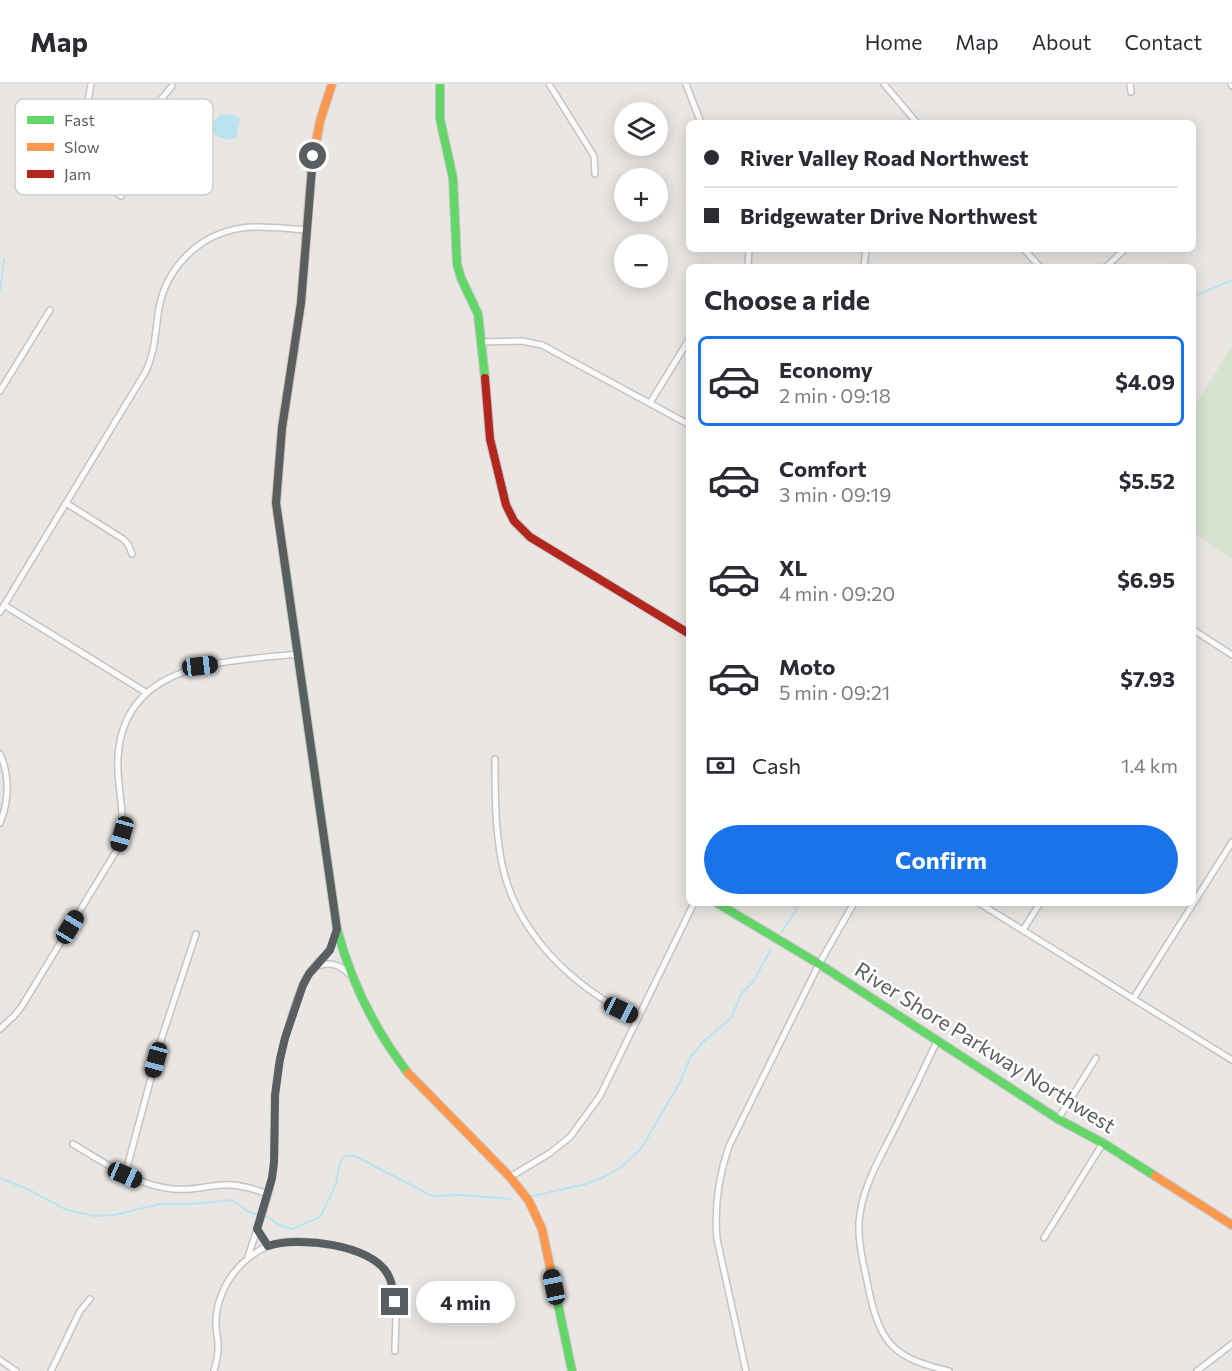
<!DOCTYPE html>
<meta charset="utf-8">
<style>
:root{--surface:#fff;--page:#f7f7f7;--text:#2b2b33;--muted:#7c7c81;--line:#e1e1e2;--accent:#1a73e8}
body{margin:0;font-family:Commissioner,sans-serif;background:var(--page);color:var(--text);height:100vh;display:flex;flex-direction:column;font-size:22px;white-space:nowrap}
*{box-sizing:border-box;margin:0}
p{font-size:20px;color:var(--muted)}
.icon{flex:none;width:33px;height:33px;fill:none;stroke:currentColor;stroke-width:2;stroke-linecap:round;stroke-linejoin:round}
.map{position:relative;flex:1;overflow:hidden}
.drawer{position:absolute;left:686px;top:180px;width:510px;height:642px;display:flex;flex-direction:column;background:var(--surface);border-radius:9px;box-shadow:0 3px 15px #0003}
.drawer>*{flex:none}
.top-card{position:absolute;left:686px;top:36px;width:510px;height:132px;border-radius:9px;box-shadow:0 3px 15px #0003;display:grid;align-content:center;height:132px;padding:0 18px;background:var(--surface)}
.controls{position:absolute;left:614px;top:18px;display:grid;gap:12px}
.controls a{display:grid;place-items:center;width:54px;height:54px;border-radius:50%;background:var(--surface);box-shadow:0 3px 15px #0003;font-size:30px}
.end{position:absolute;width:27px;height:27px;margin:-14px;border:8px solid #595e60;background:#fff;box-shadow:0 0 0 3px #fff}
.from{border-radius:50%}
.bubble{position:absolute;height:42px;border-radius:21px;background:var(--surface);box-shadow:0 3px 15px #0003;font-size:20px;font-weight:700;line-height:42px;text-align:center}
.car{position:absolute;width:18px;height:36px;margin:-18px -9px;border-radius:8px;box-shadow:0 0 4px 2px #0007;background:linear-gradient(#222 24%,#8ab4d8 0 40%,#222 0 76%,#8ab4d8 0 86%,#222 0)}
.top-card b{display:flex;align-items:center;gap:21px;height:57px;font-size:22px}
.top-card b+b{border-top:2px solid var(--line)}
.top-card i{width:15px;height:15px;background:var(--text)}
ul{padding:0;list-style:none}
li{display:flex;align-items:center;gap:18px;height:90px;margin:0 12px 9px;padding:0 6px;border:3px solid transparent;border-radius:9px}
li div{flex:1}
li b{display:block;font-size:22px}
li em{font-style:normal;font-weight:700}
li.on{border-color:var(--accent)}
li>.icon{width:54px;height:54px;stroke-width:1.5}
h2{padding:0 18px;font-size:27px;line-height:72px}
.pay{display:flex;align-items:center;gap:15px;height:66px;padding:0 18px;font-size:22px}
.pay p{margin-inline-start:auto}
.button{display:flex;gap:12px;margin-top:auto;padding:12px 18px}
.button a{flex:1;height:69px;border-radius:36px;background:var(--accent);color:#fff;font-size:24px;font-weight:700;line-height:69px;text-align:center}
header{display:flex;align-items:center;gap:36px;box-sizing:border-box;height:84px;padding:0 30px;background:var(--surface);border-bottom:2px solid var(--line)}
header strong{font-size:28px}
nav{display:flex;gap:33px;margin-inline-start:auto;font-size:21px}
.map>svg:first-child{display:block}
.green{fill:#d5e3cf}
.water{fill:#bae3f0}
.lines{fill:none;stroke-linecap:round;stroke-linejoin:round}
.stream{stroke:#bae3f0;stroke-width:2}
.street-casing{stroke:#c5c4c3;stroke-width:8}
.fast-casing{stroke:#c5c5c5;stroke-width:10}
.slow-casing{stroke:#c5c5c5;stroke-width:10}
.jam-casing{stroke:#c5c5c5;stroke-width:10}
.street{stroke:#fcfbfb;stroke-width:5}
.fast{stroke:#63d668;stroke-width:8}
.slow{stroke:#ff974d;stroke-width:8}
.jam{stroke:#b3261e;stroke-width:8}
.route{stroke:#595e60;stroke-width:8}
.labels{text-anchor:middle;stroke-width:5;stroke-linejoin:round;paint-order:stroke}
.street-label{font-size:21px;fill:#595e60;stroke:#fff}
.key{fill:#fff;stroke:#cdcfcf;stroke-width:1.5}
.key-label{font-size:16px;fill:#595e60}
</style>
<header>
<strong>Map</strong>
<nav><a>Home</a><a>Map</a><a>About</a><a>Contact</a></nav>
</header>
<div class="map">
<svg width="1232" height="1287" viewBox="0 0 1232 1287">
<rect width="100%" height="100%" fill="#e9e6e3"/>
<!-- green -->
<path class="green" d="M 1232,262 L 1232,475 L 1193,448 L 1193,325 Z"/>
<!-- water -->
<path class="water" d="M 221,30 L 236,32 L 240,35 L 236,54 C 227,58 216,53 210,46 L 215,36 Z"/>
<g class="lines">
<!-- stream -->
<path class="stream" d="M 0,206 L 4,175
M 1192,213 L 1232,196
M 781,849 L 795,828 L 798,819
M 0,1094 L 27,1105 L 67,1126 L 95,1132 L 114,1131 L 160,1120 L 190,1120 L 232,1116 L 249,1128 L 256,1130
M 533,1112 L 586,1100 L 604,1093 L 620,1084 L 641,1065 L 680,998 L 691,972 L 703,958 L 731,934 L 742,909 L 753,898 L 771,865
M 266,1132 L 279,1141 L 292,1145 L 320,1133 L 336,1100 L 340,1078 L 345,1072 L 355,1072 L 363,1076 L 432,1112 L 461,1111 L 511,1115"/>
<!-- street casing -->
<g class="street-casing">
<path id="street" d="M 91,0 C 82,55 68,76 121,112
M 549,0 L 594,72 L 595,90
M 686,0 L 701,39
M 884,0 L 917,39
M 1130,0 L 1131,8
M 1231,0 L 1232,2
M 85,33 C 129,45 145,37 172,2
M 1024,165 L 1040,183
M 748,183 L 749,165
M 864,183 L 866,165
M 1106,183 L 1123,167
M 482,258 L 522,257 L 542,261 L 688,340
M 0,307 L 50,226
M 650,319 L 688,257
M 66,419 L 123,455 L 128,460 L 132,470
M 4,521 L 147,609
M 0,528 L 146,287 C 156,265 155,247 159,224 C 167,182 200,150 242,144 C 263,141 286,145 307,146
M 1192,545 L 1232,571
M 0,670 C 10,692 9,717 0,739
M 495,675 C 495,709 495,746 502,780 C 517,852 575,904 638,935
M 979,819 L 1232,976
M 1023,846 L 1040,819
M 317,882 C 331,878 339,880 349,890
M 1133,915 L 1232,758
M 0,945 L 15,931 L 22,922 L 118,764 C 128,729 116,706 118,673 C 124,576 227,578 298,570
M 938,955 C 924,985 909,1016 894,1046 C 879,1076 861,1105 859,1139 C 858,1162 865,1185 869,1207 C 881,1262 895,1274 949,1287
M 1058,1035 L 1096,974
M 73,1060 C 105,1079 135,1101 173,1105 C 190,1107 206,1102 223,1101 C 239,1100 254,1105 268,1110
M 125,1091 L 162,953 L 196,850
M 510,1093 L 550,1069 L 570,1053 L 600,1012 L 694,819
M 257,1145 L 268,1162
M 1044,1154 L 1103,1059
M 248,1173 C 257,1143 271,1112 274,1080 C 277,1045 272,1010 280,975 C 285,952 296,912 307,892 C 319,872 330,874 337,847
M 0,1276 L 16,1287
M 51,1287 L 80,1227 L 90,1215
M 214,1287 C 216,1280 218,1272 218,1264 C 219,1255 215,1246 216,1237 C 216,1223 222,1206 230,1194 C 241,1178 258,1164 277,1159 C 305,1153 372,1163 388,1190 C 400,1211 395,1244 395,1267
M 746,1287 L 717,1155 C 714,1122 718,1094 729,1062 L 819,880 L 854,819
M 1197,1287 L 1232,1260"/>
</g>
<!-- fast casing -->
<g class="fast-casing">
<path id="fast" d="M 440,0 L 440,35 L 453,94 L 457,180 L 461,194 L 478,230 L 485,294
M 285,481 L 337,845 C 351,898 374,945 408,989
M 717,819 L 819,880 L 1058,1035 L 1103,1059 L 1155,1092
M 555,1206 L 572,1287"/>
</g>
<!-- slow casing -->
<g class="slow-casing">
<path id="slow" d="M 285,481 L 276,419 L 282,344 L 301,219 L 312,81 L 320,37 L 332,0
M 408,989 L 510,1093 L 529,1117 L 542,1145 L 555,1206
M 1155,1092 L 1232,1141"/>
</g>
<!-- jam casing -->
<g class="jam-casing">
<path id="jam" d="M 485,294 L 490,355 L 506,421 L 514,437 L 530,453 L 688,549"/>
</g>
<!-- street -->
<use href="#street" class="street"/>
<!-- fast -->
<use href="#fast" class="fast"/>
<!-- slow -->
<use href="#slow" class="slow"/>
<!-- jam -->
<use href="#jam" class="jam"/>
</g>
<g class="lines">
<!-- route -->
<path class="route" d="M 313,72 L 301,219 L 282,344 L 276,419 L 337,845 L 330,866 L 309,890 L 303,901 L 285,954 L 280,975 L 275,1011 L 274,1078 L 272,1094 L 257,1145 L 268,1162 C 297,1152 373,1160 388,1191 C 393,1199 393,1210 395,1218"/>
</g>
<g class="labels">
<!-- street labels -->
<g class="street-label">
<text transform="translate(985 964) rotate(32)" y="7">River Shore Parkway Northwest</text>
</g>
</g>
<!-- legend -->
<rect x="15" y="15" width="198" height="96" rx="9" class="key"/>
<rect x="27" y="32" width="27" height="8" fill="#63d668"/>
<rect x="27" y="59" width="27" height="8" fill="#ff974d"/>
<rect x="27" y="86" width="27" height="8" fill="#b3261e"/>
<g class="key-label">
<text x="64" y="42">Fast</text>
<text x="64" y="69">Slow</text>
<text x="64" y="96">Jam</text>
</g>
</svg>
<div class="controls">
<a><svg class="icon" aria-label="layers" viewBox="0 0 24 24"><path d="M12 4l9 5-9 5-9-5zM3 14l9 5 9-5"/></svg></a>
<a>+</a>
<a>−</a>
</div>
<i class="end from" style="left:313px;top:72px"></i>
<i class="end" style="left:395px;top:1218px"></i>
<div class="bubble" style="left:416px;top:1197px;width:99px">4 min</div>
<i class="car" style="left:200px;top:582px;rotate:83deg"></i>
<i class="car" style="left:122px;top:750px;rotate:196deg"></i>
<i class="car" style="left:70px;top:843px;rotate:31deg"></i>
<i class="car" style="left:621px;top:926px;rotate:116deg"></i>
<i class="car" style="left:156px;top:976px;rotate:195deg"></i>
<i class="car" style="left:125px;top:1091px;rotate:114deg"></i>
<i class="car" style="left:554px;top:1203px;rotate:348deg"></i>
<div class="top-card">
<b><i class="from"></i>River Valley Road Northwest</b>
<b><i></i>Bridgewater Drive Northwest</b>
</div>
<section class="drawer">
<h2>Choose a ride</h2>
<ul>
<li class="on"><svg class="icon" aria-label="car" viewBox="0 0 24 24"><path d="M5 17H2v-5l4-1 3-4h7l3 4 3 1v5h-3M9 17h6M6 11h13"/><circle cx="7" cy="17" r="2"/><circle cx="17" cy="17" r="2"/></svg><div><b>Economy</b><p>2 min · 09:18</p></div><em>$4.09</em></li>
<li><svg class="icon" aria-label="car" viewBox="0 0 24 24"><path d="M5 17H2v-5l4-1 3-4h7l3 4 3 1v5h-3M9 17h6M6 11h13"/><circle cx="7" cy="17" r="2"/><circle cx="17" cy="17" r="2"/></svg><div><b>Comfort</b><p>3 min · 09:19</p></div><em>$5.52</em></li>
<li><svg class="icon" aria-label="car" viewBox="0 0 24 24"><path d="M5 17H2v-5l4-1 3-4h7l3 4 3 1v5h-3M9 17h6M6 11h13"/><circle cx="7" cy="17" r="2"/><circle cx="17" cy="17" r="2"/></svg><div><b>XL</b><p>4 min · 09:20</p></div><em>$6.95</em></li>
<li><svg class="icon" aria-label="car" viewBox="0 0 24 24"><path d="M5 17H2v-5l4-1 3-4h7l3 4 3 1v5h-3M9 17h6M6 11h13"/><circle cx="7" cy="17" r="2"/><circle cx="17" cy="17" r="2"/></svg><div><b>Moto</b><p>5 min · 09:21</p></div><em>$7.93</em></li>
</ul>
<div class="pay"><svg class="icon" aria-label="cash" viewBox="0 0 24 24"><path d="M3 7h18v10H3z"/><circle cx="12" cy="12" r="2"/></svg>Cash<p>1.4 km</p></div>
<div class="button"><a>Confirm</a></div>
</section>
</div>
